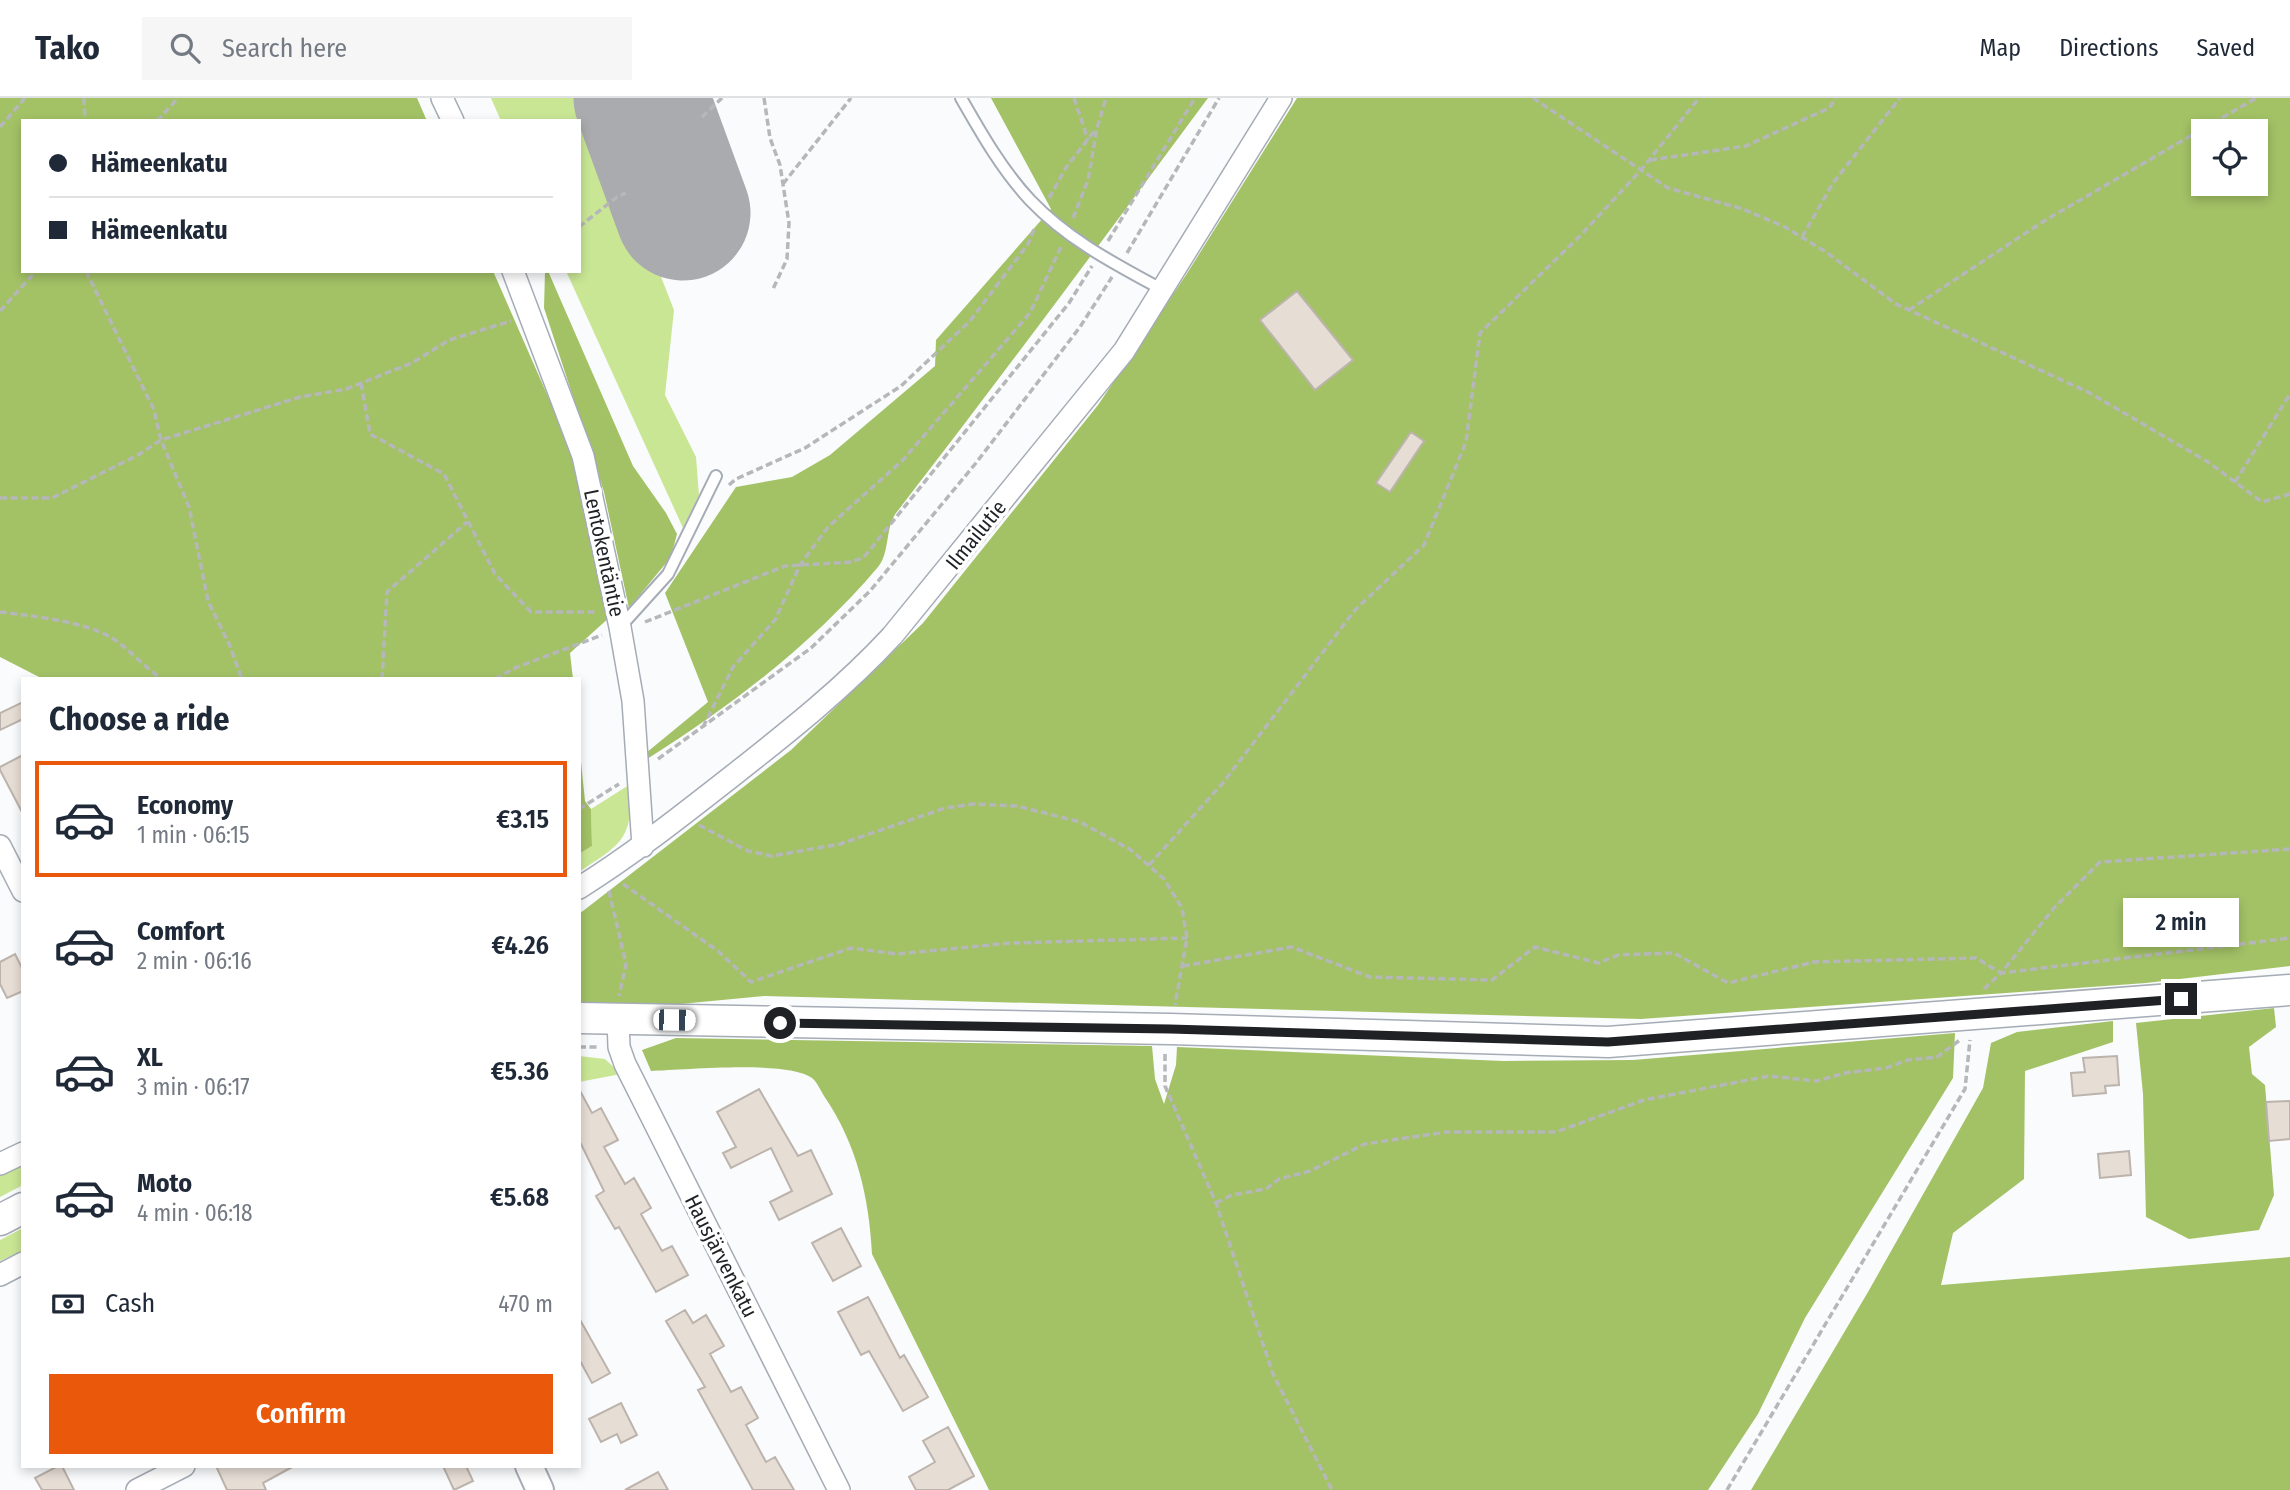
<!DOCTYPE html>
<meta charset="utf-8">
<style>
:root{--surface:#fff;--page:#f6f6f7;--text:#1f2937;--muted:#747a83;--line:#e0e1e3;--accent:#ea580c}
body{margin:0;font-family:"Fira Sans Condensed",sans-serif;background:var(--page);color:var(--text);height:100vh;display:flex;flex-direction:column;font-size:26px;white-space:nowrap}
*{box-sizing:border-box;margin:0}
p{font-size:23px;color:var(--muted)}
.icon{flex:none;width:38px;height:38px;fill:none;stroke:currentColor;stroke-width:2;stroke-linecap:round;stroke-linejoin:round}
.map{position:relative;flex:1;overflow:hidden}
.sheet{position:absolute;left:21px;top:579px;width:560px;height:791px;display:flex;flex-direction:column;background:var(--surface);border-radius:0px;box-shadow:0 4px 10px #0003}
.sheet>*{flex:none}
.banner{position:absolute;left:21px;top:21px;width:560px;height:154px;border-radius:0px;box-shadow:0 4px 10px #0003;display:grid;align-content:center;height:154px;padding:0 28px;background:var(--surface)}
.buttons{position:absolute;left:2191px;top:21px;display:grid;gap:14px}
.buttons a{display:grid;place-items:center;width:77px;height:77px;border-radius:0px;background:var(--surface);box-shadow:0 4px 10px #0003;font-size:35px}
.end{position:absolute;width:32px;height:32px;margin:-16px;border:9px solid #1f2125;background:#fff;box-shadow:0 0 0 4px #fff}
.from{border-radius:50%}
.bubble{position:absolute;height:49px;border-radius:0px;background:var(--surface);box-shadow:0 4px 10px #0003;font-size:23px;font-weight:600;line-height:49px;text-align:center}
.car{position:absolute;width:21px;height:42px;margin:-21px -10px;border-radius:9px;box-shadow:0 0 5px 2px #0007;background:linear-gradient(#fff 24%,#345 0 40%,#fff 0 76%,#345 0 86%,#fff 0)}
.banner b{display:flex;align-items:center;gap:24px;height:66px;font-size:26px}
.banner b+b{border-top:2px solid var(--line)}
.banner i{width:18px;height:18px;background:var(--text)}
ul{padding:0;list-style:none}
li{display:flex;align-items:center;gap:21px;height:116px;margin:0 14px 10px;padding:0 14px;border:4px solid transparent;border-radius:0px}
li div{flex:1}
li b{display:block;font-size:26px}
li em{font-style:normal;font-weight:600}
li.active{border-color:var(--accent)}
li>.icon{width:63px;height:63px;stroke-width:1.5}
h2{padding:0 28px;font-size:32px;line-height:84px}
.pay{display:flex;align-items:center;gap:18px;height:77px;padding:0 28px;font-size:26px}
.pay p{margin-inline-start:auto}
.cta{display:flex;gap:14px;margin-top:auto;padding:14px 28px}
.cta a{flex:1;height:80px;border-radius:0px;background:var(--accent);color:#fff;font-size:28px;font-weight:600;line-height:80px;text-align:center}
header{display:flex;align-items:center;gap:42px;box-sizing:border-box;height:98px;padding:0 35px;background:var(--surface);border-bottom:2px solid var(--line)}
header strong{font-size:33px}
nav{display:flex;gap:38px;margin-inline-start:auto;font-size:24px}
.search{width:490px;height:63px;background:var(--page);display:flex;align-items:center;gap:18px;box-sizing:border-box;padding:0 24px;border-radius:0px;color:var(--muted);font-size:26px}
.map>svg:first-child{display:block}
.green{fill:#c9e695}
.forest{fill:#a3c266;fill-rule:evenodd}
.lines{fill:none;stroke-linecap:round;stroke-linejoin:round}
.runway{stroke:#aaabae;stroke-width:135}
.building{fill:#e6ddd5;stroke:#bcb4ac;stroke-width:2}
.service-casing{stroke:#a5acb5;stroke-width:14}
.minor-casing{stroke:#a5acb5;stroke-width:24}
.tertiary-casing{stroke:#a5acb5;stroke-width:30}
.secondary-casing{stroke:#a5acb5;stroke-width:33}
.path{stroke:#b5b7b9;stroke-width:3.5;stroke-dasharray:7 3.5;stroke-linecap:butt}
.service{stroke:#fff;stroke-width:10}
.minor{stroke:#fff;stroke-width:21}
.tertiary{stroke:#fff;stroke-width:26}
.secondary{stroke:#fff;stroke-width:30}
.route{stroke:#1f2125;stroke-width:9}
.labels{text-anchor:middle;stroke-width:7;stroke-linejoin:round;paint-order:stroke}
.street-label{font-size:21px;fill:#1f2125;stroke:#fff}
</style>
<header>
<strong>Tako</strong>
<div class="search"><svg class="icon" aria-label="search" viewBox="0 0 24 24"><circle cx="10" cy="10" r="6"/><path d="M15 15l6 6"/></svg>Search here</div>
<nav><a>Map</a><a>Directions</a><a>Saved</a></nav>
</header>
<div class="map">
<svg width="2290" height="1392" viewBox="0 0 2290 1392">
<rect width="100%" height="100%" fill="#fafbfd"/>
<!-- green -->
<path class="green" d="M 491,0 L 591,0 L 674,212 L 665,297 L 696,359 L 699,397 L 683,430 L 566,173 L 579,173 L 579,23 L 501,23 Z
M 629,687 C 635,741 620,747 579,774 L 579,756 L 592,748 L 591,711 Z
M 579,958 L 605,961 L 621,976 L 579,984 Z
M 23,1064 L 23,1087 L 0,1099 L 0,1076 Z
M 23,1130 L 23,1152 L 0,1163 L 0,1142 Z"/>
<!-- forest -->
<path class="forest" d="M 0,0 L 417,0 L 427,23 L 23,23 L 23,173 L 493,173 L 574,358 L 611,518 L 570,555 L 573,581 L 43,581 L 0,559 Z
M 991,0 L 1208,0 C 1105,139 1002,278 896,415 C 885,430 890,455 878,469 C 813,546 731,608 647,661 L 646,655 L 708,604 L 665,495 L 736,389 L 792,379 L 830,357 L 935,268 L 936,242 L 1051,111 Z
M 1297,0 L 2290,0 L 2290,868 L 2146,885 L 1641,921 L 764,898 L 638,910 L 579,908 L 579,816 L 791,652 L 923,525 L 1098,307 L 1186,177 ZM 2203,33 L 2256,33 L 2256,86 L 2203,86 Z
M 545,173 L 548,173 L 633,368 L 666,415 L 677,436 L 671,459 L 629,510 L 604,394 L 544,210 Z
M 579,644 L 585,703 L 591,711 L 592,748 L 579,756 Z
M 2274,910 L 2276,929 L 2249,949 L 2252,976 L 2265,987 L 2274,1097 L 2259,1132 L 2189,1141 L 2146,1119 L 2143,996 L 2136,925 Z
M 2113,923 L 2113,944 L 2025,973 L 2024,1081 L 1953,1135 L 1941,1187 L 2290,1159 L 2290,1392 L 1751,1392 L 1868,1194 L 1983,990 L 1991,945 L 2017,934 Z
M 1955,935 L 1953,980 L 1805,1220 L 1758,1316 L 1708,1392 L 989,1392 L 872,1156 C 869,1099 857,1046 824,998 C 821,993 817,984 812,980 C 787,962 685,972 651,973 L 642,952 L 676,940 L 1152,948 L 1155,981 L 1164,1006 L 1176,967 L 1177,949 L 1503,963 L 1633,962 Z"/>
<g class="lines">
<!-- runway -->
<path class="runway" d="M 641,0 L 683,115"/>
</g>
<!-- building -->
<path class="building" d="M 1297,193 L 1353,262 L 1315,292 L 1260,222 Z
M 1411,334 L 1424,343 L 1390,394 L 1376,385 Z
M 23,604 L 23,621 L 0,632 L 0,615 Z
M 23,657 L 23,716 L 0,672 L 0,669 Z
M 15,856 L 23,872 L 23,893 L 7,900 L 0,886 L 0,864 Z
M 2117,958 L 2119,987 L 2105,988 L 2106,995 L 2073,998 L 2071,975 L 2085,974 L 2083,960 Z
M 579,991 L 592,1015 L 601,1010 L 618,1042 L 604,1049 L 625,1086 L 634,1080 L 651,1110 L 641,1116 L 662,1153 L 672,1148 L 688,1177 L 656,1194 L 619,1129 L 615,1131 L 596,1098 L 604,1093 L 579,1042 Z
M 759,991 L 798,1058 L 811,1052 L 832,1096 L 779,1122 L 770,1104 L 792,1093 L 771,1050 L 731,1070 L 723,1055 L 736,1049 L 717,1014 Z
M 2290,1003 L 2290,1041 L 2269,1043 L 2266,1004 Z
M 2129,1053 L 2131,1077 L 2100,1080 L 2098,1056 Z
M 841,1130 L 861,1168 L 833,1183 L 812,1145 Z
M 868,1199 L 900,1260 L 904,1257 L 928,1299 L 903,1313 L 869,1253 L 861,1257 L 838,1214 Z
M 685,1212 L 693,1225 L 706,1217 L 724,1248 L 710,1256 L 731,1294 L 741,1289 L 758,1320 L 746,1327 L 766,1364 L 775,1359 L 794,1392 L 753,1392 L 698,1292 L 705,1289 L 666,1223 Z
M 579,1220 L 610,1275 L 592,1285 L 579,1261 Z
M 621,1305 L 637,1337 L 621,1345 L 617,1336 L 601,1344 L 589,1321 Z
M 948,1329 L 974,1378 L 948,1392 L 916,1392 L 909,1379 L 935,1364 L 923,1343 Z
M 58,1368 L 62,1368 L 74,1392 L 42,1392 L 35,1380 Z
M 216,1368 L 294,1368 L 263,1385 L 266,1392 L 227,1392 Z
M 443,1368 L 466,1368 L 473,1383 L 454,1392 Z
M 658,1374 L 668,1392 L 625,1392 Z"/>
<g class="lines">
<!-- service casing -->
<g class="service-casing">
<path id="service" d="M 961,0 C 981,35 1002,72 1030,102 C 1068,142 1115,166 1163,192
M 621,528 L 668,476 L 716,378"/>
</g>
<!-- minor casing -->
<g class="minor-casing">
<path id="minor" d="M 442,0 L 453,23
M 513,173 L 583,358 L 620,529 L 633,603 L 643,748
M 0,748 L 23,793
M 579,790 C 632,757 681,718 731,679 C 787,635 844,590 892,538 L 1124,253 L 1281,0
M 618,921 L 619,949 L 625,966 L 839,1392
M 0,1066 L 23,1055
M 0,1177 L 23,1165
M 137,1392 L 184,1368"/>
</g>
<!-- tertiary casing -->
<g class="tertiary-casing">
<path id="tertiary" d="M 529,1368 L 540,1392"/>
</g>
<!-- secondary casing -->
<g class="secondary-casing">
<path id="secondary" d="M 579,920 L 1170,931 L 1608,944 L 2290,892
M 0,1122 L 23,1110"/>
</g>
<!-- path -->
<path class="path" d="M 84,0 L 85,23
M 764,0 L 770,40 L 780,67 L 789,125 L 787,161 L 772,193
M 1074,0 L 1088,42
M 1533,0 L 1668,90 L 1743,111 L 1785,129 L 1826,154 L 1896,206 L 2088,294 L 2208,364 L 2262,404 L 2290,396
M 702,19 L 722,0
M 157,23 L 178,0
M 0,29 L 25,0
M 1650,62 L 1746,48 L 1829,10 L 1836,0
M 783,86 L 851,0
M 1049,100 L 1067,68 L 1096,31
M 1073,120 L 1088,82 L 1097,30 L 1106,0
M 579,129 L 617,99 L 626,95
M 1802,139 L 1833,85 L 1900,0
M 1108,143 L 1195,0
M 1127,155 L 1219,0
M 86,173 L 154,312 L 161,342 L 189,409 L 208,503 L 230,548 L 242,581
M 1909,212 L 2044,123 L 2256,0
M 0,213 L 36,173
M 361,285 L 370,336 L 444,376 L 495,476 L 531,514 L 596,514
M 2235,384 L 2290,296
M 729,387 L 736,381 L 805,350 L 901,288 L 970,223 L 1028,146 L 1035,129
M 0,400 L 52,400 L 138,357 L 161,342 L 300,299 L 346,291 L 412,265 L 449,242 L 511,223
M 0,514 C 32,518 84,523 112,540 C 130,551 144,570 163,581
M 645,524 L 785,468 L 852,464 L 864,459 L 1069,205 L 1092,168
M 382,581 L 387,494 L 467,424
M 495,581 L 515,570 L 602,537
M 703,629 L 733,569 L 775,522 L 800,467 L 828,429 L 902,363 L 1030,215 L 1062,147
M 658,661 L 811,550 L 870,493 L 976,365 L 1080,229 L 1112,179
M 579,711 L 619,686
M 699,727 L 748,753 L 772,758 L 840,746 L 945,710 L 973,706 L 1017,708 L 1080,724 L 1131,752 L 1164,781 L 1182,810 L 1187,840 L 1175,907
M 1149,767 L 1222,686 L 1355,512 L 1424,447 L 1466,344 L 1480,235 L 1581,137 L 1641,72 L 1699,0
M 623,786 L 718,853 L 751,884 L 851,850 L 897,856 L 1011,845 L 1187,840
M 609,793 L 626,866 L 619,898
M 1183,868 L 1292,849 L 1370,879 L 1492,882 L 1535,849 L 1599,865 L 1618,857 L 1674,855 L 1728,885 L 1814,864 L 1976,860 L 2001,875 L 2054,810 L 2100,764 L 2290,751
M 1984,891 L 2001,875 L 2290,840
M 579,949 L 598,949
M 1165,956 L 1165,988 L 1216,1105 L 1273,1276 L 1332,1392
M 1216,1105 L 1232,1097 L 1266,1091 L 1279,1081 L 1310,1073 L 1365,1046 L 1446,1034 L 1556,1034 L 1644,1002 L 1769,978 L 1817,983 L 1845,975 L 1886,970 L 1908,962 L 1937,959 L 1960,942
M 1727,1392 L 1965,991 L 1970,942"/>
<!-- service -->
<use href="#service" class="service"/>
<!-- minor -->
<use href="#minor" class="minor"/>
<!-- tertiary -->
<use href="#tertiary" class="tertiary"/>
<!-- secondary -->
<use href="#secondary" class="secondary"/>
</g>
<g class="lines">
<!-- route -->
<path class="route" d="M 780,925 L 1170,931 L 1608,944 L 2181,901"/>
</g>
<g class="labels">
<!-- street labels -->
<g class="street-label">
<text transform="translate(976 437) rotate(-51)" y="7">Ilmailutie</text>
<text transform="translate(604 455) rotate(78)" y="7">Lentokentäntie</text>
<text transform="translate(721 1158) rotate(63)" y="7">Hausjärvenkatu</text>
</g>
</g>
</svg>
<div class="buttons">
<a><svg class="icon" aria-label="locate" viewBox="0 0 24 24"><circle cx="12" cy="12" r="6"/><path d="M12 2v4M12 18v4M2 12h4M18 12h4"/></svg></a>
</div>
<i class="end from" style="left:780px;top:925px"></i>
<i class="end" style="left:2181px;top:901px"></i>
<div class="bubble" style="left:2123px;top:800px;width:116px">2 min</div>
<i class="car" style="left:674px;top:922px;rotate:91deg"></i>
<div class="banner">
<b><i class="from"></i>Hämeenkatu</b>
<b><i></i>Hämeenkatu</b>
</div>
<section class="sheet">
<h2>Choose a ride</h2>
<ul>
<li class="active"><svg class="icon" aria-label="car" viewBox="0 0 24 24"><path d="M5 17H2v-5l4-1 3-4h7l3 4 3 1v5h-3M9 17h6M6 11h13"/><circle cx="7" cy="17" r="2"/><circle cx="17" cy="17" r="2"/></svg><div><b>Economy</b><p>1 min · 06:15</p></div><em>€3.15</em></li>
<li><svg class="icon" aria-label="car" viewBox="0 0 24 24"><path d="M5 17H2v-5l4-1 3-4h7l3 4 3 1v5h-3M9 17h6M6 11h13"/><circle cx="7" cy="17" r="2"/><circle cx="17" cy="17" r="2"/></svg><div><b>Comfort</b><p>2 min · 06:16</p></div><em>€4.26</em></li>
<li><svg class="icon" aria-label="car" viewBox="0 0 24 24"><path d="M5 17H2v-5l4-1 3-4h7l3 4 3 1v5h-3M9 17h6M6 11h13"/><circle cx="7" cy="17" r="2"/><circle cx="17" cy="17" r="2"/></svg><div><b>XL</b><p>3 min · 06:17</p></div><em>€5.36</em></li>
<li><svg class="icon" aria-label="car" viewBox="0 0 24 24"><path d="M5 17H2v-5l4-1 3-4h7l3 4 3 1v5h-3M9 17h6M6 11h13"/><circle cx="7" cy="17" r="2"/><circle cx="17" cy="17" r="2"/></svg><div><b>Moto</b><p>4 min · 06:18</p></div><em>€5.68</em></li>
</ul>
<div class="pay"><svg class="icon" aria-label="cash" viewBox="0 0 24 24"><path d="M3 7h18v10H3z"/><circle cx="12" cy="12" r="2"/></svg>Cash<p>470 m</p></div>
<div class="cta"><a>Confirm</a></div>
</section>
</div>
